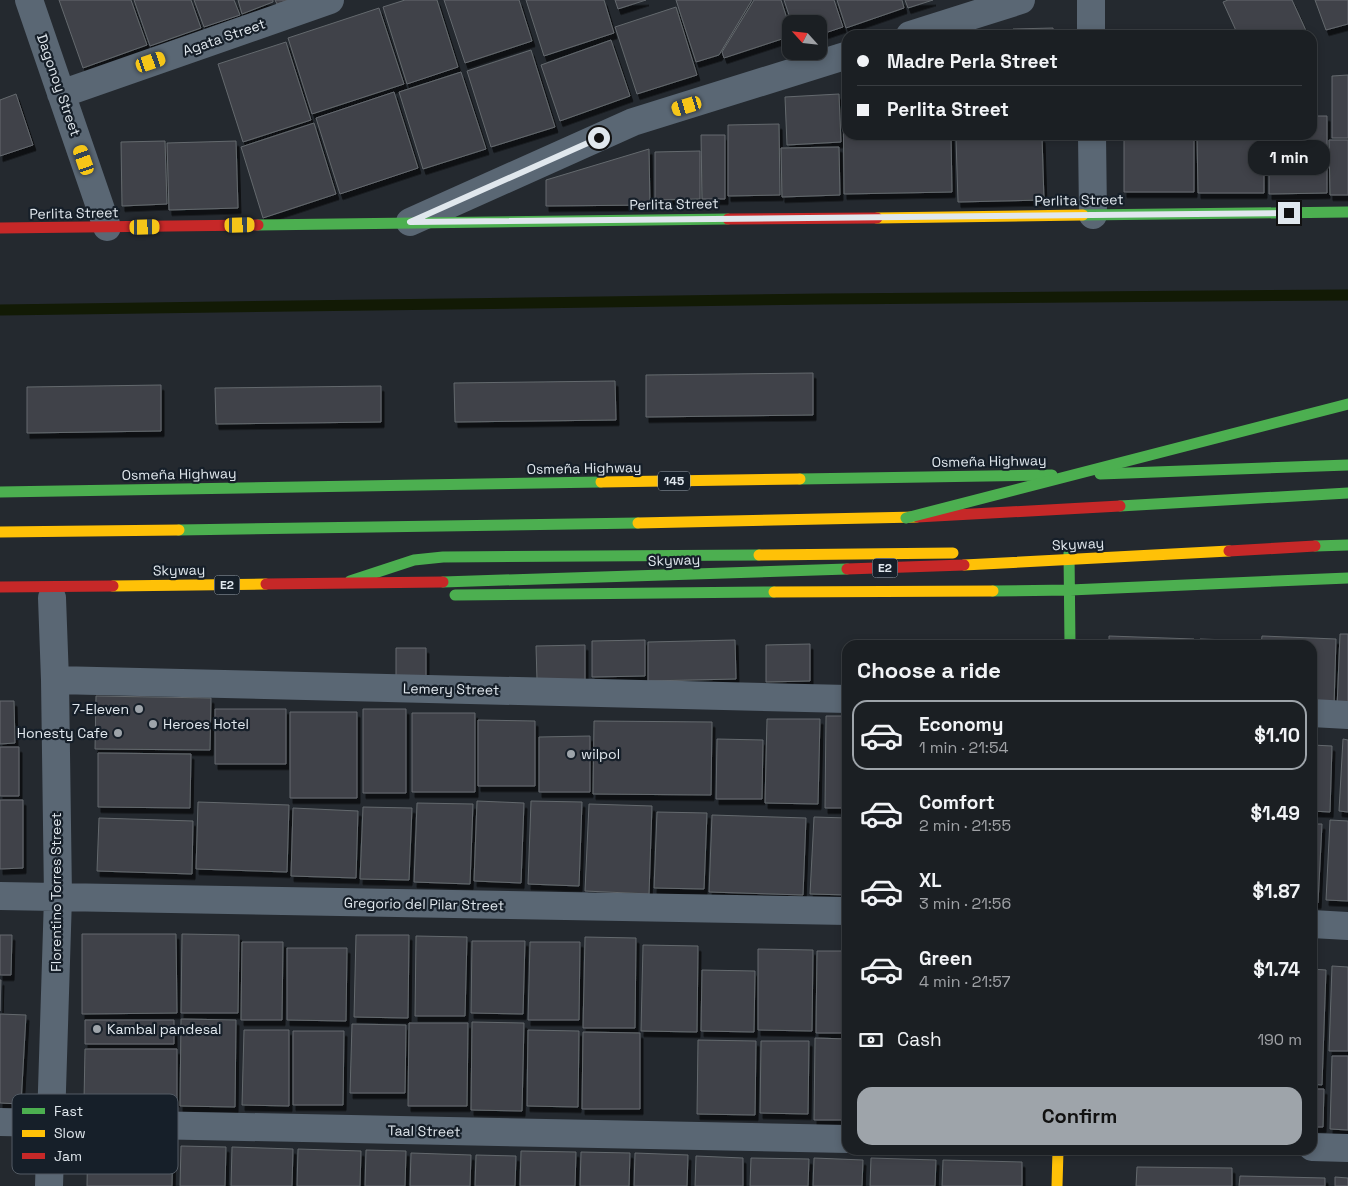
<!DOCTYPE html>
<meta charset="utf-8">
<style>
:root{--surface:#1b1f23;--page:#282c30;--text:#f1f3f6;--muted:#a0a2a6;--line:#393d41;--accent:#9ea4aa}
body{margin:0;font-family:"Space Grotesk",sans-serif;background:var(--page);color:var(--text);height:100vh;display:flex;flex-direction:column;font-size:19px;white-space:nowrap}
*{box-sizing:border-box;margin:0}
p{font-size:16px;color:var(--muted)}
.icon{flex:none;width:28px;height:28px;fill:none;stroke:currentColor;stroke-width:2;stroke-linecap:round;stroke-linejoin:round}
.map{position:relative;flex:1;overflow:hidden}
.details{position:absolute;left:842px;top:640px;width:475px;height:515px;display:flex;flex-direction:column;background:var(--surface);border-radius:15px;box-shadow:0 2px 8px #0003,0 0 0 1px var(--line)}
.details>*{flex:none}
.hud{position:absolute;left:842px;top:30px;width:475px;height:110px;border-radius:15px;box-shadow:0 2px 8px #0003,0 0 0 1px var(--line);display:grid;align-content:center;height:110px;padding:0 15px;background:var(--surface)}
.needle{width:32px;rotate:297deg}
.controls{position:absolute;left:782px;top:15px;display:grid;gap:10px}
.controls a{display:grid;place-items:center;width:45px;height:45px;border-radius:10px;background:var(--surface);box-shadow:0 2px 8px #0003,0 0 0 1px var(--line);font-size:25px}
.end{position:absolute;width:22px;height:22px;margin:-11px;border:6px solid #e0e7ed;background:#111;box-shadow:0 0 0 2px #111}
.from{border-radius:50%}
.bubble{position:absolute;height:35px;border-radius:15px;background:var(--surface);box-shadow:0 2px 8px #0003,0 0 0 1px var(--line);font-size:16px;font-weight:700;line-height:35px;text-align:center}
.car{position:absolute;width:15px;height:30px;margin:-15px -8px;border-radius:6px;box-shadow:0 0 4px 1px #0007;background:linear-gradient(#f5c518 24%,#345 0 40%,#f5c518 0 76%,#345 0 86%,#f5c518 0)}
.hud b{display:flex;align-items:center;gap:18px;height:48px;font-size:19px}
.hud b+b{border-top:1px solid var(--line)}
.hud i{width:12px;height:12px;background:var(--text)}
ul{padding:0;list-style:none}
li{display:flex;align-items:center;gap:15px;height:70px;margin:0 10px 8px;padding:0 5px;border:2px solid transparent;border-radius:15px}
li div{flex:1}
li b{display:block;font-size:19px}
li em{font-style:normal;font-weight:700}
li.active{border-color:var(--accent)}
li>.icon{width:45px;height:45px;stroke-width:1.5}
h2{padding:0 15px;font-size:22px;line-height:60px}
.pay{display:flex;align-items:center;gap:12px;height:55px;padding:0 15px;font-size:19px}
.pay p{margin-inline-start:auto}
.action{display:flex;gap:10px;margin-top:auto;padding:10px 15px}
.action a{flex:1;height:58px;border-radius:15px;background:var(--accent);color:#111;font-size:20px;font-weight:700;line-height:58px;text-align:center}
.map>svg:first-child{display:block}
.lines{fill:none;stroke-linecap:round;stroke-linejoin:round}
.stream{stroke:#121a05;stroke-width:11}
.building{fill:#404348;stroke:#64696e;filter:url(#shadow)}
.street{stroke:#5a6774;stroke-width:28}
.fast{stroke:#4caf50;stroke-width:11}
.slow{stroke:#ffc107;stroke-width:11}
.jam{stroke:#c62828;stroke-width:11}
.fast-bridge{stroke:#4caf50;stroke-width:11}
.slow-bridge{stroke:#ffc107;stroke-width:11}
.jam-bridge{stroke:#c62828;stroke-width:11}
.route{stroke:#e0e7ed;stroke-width:6}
.poi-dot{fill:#9ea4aa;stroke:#161f29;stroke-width:2}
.labels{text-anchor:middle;stroke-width:4.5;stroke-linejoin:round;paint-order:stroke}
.shield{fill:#161f29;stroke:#a3abb2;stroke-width:1}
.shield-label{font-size:12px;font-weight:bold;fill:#e0e7ed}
.street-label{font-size:14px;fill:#e0e7ed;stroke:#161f29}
.poi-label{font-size:14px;fill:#e0e7ed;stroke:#161f29;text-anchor:start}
.key{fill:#161f29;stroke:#535b64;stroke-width:1}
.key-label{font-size:14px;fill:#e0e7ed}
</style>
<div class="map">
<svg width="1348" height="1186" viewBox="0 0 1348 1186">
<defs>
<filter id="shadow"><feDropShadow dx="3" dy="5.5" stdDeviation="0" flood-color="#0009"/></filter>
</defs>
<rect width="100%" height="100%" fill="#24292f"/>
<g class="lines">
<!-- stream -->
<path class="stream" d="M 0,310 L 824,299 L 1348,295"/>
</g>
<!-- building -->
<path class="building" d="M 59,0 L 131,0 L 147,45 L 83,68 Z
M 134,0 L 191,0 L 201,28 L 150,46 Z
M 194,0 L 234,0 L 240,15 L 204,27 Z
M 238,0 L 273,0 L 273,2 L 242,14 Z
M 275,0 L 289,0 L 277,4 Z
M 405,0 L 437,0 L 458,67 L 407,84 L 383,7 Z
M 444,0 L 519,0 L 532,41 L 465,63 Z
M 526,0 L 604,0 L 614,33 L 544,56 Z
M 615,0 L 646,0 L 618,9 Z
M 676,0 L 752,0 L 719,55 L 696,62 Z
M 754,0 L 781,0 L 791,31 L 791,36 L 724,58 L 722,52 Z
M 784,0 L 834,0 L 843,27 L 819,35 L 819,24 L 792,24 Z
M 837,0 L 902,0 L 904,8 L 846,28 Z
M 905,0 L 933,0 L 908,8 Z
M 1228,0 L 1292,0 L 1308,35 L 1238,35 L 1223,2 Z
M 1315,0 L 1348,0 L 1348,24 L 1326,30 Z
M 676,7 L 697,75 L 637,94 L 615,27 Z
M 379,8 L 404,84 L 312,114 L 288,38 Z
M 1053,28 L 1054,35 L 1013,35 L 1013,29 Z
M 611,40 L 630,96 L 560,121 L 541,65 Z
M 286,42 L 311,120 L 243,142 L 218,64 Z
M 531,50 L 555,127 L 491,147 L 467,71 Z
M 461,72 L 486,149 L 423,169 L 399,92 Z
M 1348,75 L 1348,138 L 1332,138 L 1332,76 Z
M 843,84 L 848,84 L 848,135 L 951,135 L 952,192 L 844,194 Z
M 394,92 L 418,168 L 340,194 L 316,118 Z
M 16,94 L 33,145 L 0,156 L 0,100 Z
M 839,94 L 841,142 L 787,145 L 785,97 Z
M 1312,116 L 1327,116 L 1327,193 L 1269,194 L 1269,135 L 1312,135 Z
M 314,123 L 336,194 L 263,218 L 241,147 Z
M 779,124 L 780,195 L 728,196 L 728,125 Z
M 701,135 L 725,135 L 725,199 L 702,199 Z
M 1124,135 L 1194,135 L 1194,192 L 1124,192 Z
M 1197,135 L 1264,135 L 1264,193 L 1198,193 Z
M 1042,137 L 1044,200 L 958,202 L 956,139 Z
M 1329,140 L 1348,140 L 1348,195 L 1330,195 Z
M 165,141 L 167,204 L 122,206 L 121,142 Z
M 236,141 L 238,208 L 169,210 L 167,143 Z
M 839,147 L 840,195 L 782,197 L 781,148 Z
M 649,149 L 650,205 L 546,206 L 546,180 Z
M 700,151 L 700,199 L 655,200 L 655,152 Z
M 813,373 L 813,415 L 646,417 L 646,375 Z
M 615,381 L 616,420 L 455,422 L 454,383 Z
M 161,385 L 161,431 L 27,433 L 27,387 Z
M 381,386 L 381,422 L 216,424 L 215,388 Z
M 1340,634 L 1348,634 L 1348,709 L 1337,708 Z
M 1109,636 L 1194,639 L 1194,645 L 1109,645 Z
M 1262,636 L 1336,639 L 1334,706 L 1312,705 L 1312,645 L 1261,645 Z
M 1200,639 L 1258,641 L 1257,645 L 1199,645 Z
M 645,640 L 645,676 L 592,677 L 592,641 Z
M 735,640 L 736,679 L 648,681 L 648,642 Z
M 937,641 L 937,645 L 866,645 L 866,642 Z
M 1026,641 L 1026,645 L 942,645 L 942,642 Z
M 810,644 L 810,681 L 766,682 L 766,645 Z
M 585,645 L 585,680 L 537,680 L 536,646 Z
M 396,648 L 426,648 L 426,676 L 396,676 Z
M 96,696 L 211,698 L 210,750 L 95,749 Z
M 0,701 L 14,701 L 15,743 L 0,744 Z
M 215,709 L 286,709 L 286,764 L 215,764 Z
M 363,709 L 406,709 L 406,793 L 363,793 Z
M 290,712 L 357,712 L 357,798 L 290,798 Z
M 412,713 L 475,713 L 475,792 L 412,792 Z
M 826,716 L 848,716 L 848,808 L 825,808 Z
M 767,719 L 820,719 L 818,804 L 765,803 Z
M 478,720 L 535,721 L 535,786 L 478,786 Z
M 594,721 L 712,722 L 711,795 L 593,794 Z
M 590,736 L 590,792 L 539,792 L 539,737 Z
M 717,739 L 763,740 L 762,799 L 716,799 Z
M 1343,739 L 1348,740 L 1348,812 L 1339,811 Z
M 1312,745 L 1332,746 L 1330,812 L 1312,811 Z
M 0,747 L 19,747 L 19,796 L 0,796 Z
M 98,753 L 191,754 L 190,808 L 98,807 Z
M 0,800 L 23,800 L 23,868 L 0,869 Z
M 477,801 L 524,803 L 521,883 L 474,881 Z
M 531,801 L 582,802 L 579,886 L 528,884 Z
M 198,802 L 289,805 L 287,872 L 196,869 Z
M 417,803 L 473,804 L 470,884 L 414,882 Z
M 589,804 L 652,806 L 649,894 L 585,891 Z
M 363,807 L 412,808 L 409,880 L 360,879 Z
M 293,808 L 358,811 L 356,878 L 291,876 Z
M 657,812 L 707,813 L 704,889 L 654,888 Z
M 712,815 L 806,818 L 803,895 L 709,892 Z
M 814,817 L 848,818 L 848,895 L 810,894 Z
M 99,818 L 193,821 L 192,874 L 97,871 Z
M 1330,820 L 1348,821 L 1348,901 L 1326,900 Z
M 1312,824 L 1322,824 L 1318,903 L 1312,903 Z
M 82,934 L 176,934 L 177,1013 L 82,1014 Z
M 182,934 L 239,935 L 238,1013 L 181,1013 Z
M 0,935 L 12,935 L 11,975 L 0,975 Z
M 356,935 L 409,935 L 408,1018 L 354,1017 Z
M 416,936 L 467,937 L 465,1016 L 415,1016 Z
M 585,937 L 636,938 L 635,1028 L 583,1028 Z
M 472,941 L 525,941 L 523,1014 L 471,1013 Z
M 242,942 L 283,942 L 282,1020 L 241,1020 Z
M 530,942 L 580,942 L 579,1020 L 528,1020 Z
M 643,945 L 698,946 L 697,1032 L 641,1031 Z
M 287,948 L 347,948 L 346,1021 L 287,1020 Z
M 758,949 L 813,950 L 812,1031 L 758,1030 Z
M 817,951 L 848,951 L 848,1033 L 816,1033 Z
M 1332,966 L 1348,967 L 1348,1051 L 1329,1051 Z
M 1312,969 L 1326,970 L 1322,1085 L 1312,1084 Z
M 702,970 L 755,971 L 754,1032 L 701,1031 Z
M 0,980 L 1,980 L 0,1011 Z
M 0,1014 L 26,1015 L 21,1104 L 0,1103 Z
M 181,1019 L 236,1020 L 235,1107 L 180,1106 Z
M 85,1020 L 174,1020 L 174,1044 L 85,1044 Z
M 472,1022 L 524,1023 L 522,1111 L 471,1110 Z
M 409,1023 L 468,1023 L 467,1106 L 408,1106 Z
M 352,1024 L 406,1025 L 405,1093 L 350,1093 Z
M 244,1030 L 289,1030 L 289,1106 L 242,1105 Z
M 528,1030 L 579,1031 L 578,1107 L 527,1106 Z
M 293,1031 L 344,1031 L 343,1105 L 293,1105 Z
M 583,1032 L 640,1033 L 640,1109 L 582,1109 Z
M 815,1038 L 848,1039 L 848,1120 L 814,1120 Z
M 698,1040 L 756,1041 L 755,1115 L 697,1114 Z
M 761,1041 L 809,1041 L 808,1114 L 760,1113 Z
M 85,1049 L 177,1049 L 177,1101 L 84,1101 Z
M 1332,1056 L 1348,1056 L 1348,1130 L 1330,1129 Z
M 1312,1089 L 1324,1089 L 1323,1127 L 1312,1127 Z
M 88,1132 L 173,1135 L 172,1186 L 87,1186 Z
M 181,1146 L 226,1147 L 225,1186 L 180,1186 Z
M 232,1147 L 293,1149 L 292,1186 L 231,1186 Z
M 298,1149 L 361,1151 L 360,1186 L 297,1186 Z
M 366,1150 L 406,1151 L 405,1186 L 365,1186 Z
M 521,1151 L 576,1152 L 575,1186 L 520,1186 Z
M 581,1152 L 630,1153 L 629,1186 L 580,1186 Z
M 411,1153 L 471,1155 L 470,1186 L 410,1186 Z
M 635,1153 L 688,1155 L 687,1186 L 634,1186 Z
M 476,1155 L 516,1156 L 515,1186 L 475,1186 Z
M 696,1156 L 743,1158 L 743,1186 L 695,1186 Z
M 751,1158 L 809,1159 L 808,1186 L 750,1186 Z
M 814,1158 L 863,1160 L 862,1186 L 813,1186 Z
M 871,1158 L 936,1160 L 935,1186 L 870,1186 Z
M 943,1160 L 1022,1162 L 1022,1186 L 942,1186 Z
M 1137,1167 L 1232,1168 L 1232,1186 L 1136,1186 Z
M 1240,1176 L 1325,1178 L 1325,1186 L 1239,1186 Z
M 1335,1177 L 1348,1178 L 1348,1186 L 1335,1186 Z"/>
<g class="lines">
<!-- street -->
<path class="street" d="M 29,0 L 107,227
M 1091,0 L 1091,35
M 910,35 L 1021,0
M 61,94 L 330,0
M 1092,135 L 1093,215
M 410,222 L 633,122 L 848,55
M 55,680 L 848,699
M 1312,713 L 1348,715
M 0,896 L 848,911
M 1312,924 L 1348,926
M 0,1122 L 848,1139
M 1312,1147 L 1348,1148
M 49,1186 L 58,897 L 55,680 L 52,598"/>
<!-- fast -->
<path class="fast" d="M 1083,215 L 1348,212
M 258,225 L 728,219
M 1100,474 L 1348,465
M 800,479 L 1052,475
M 0,492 L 601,482
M 1120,506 L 1348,493
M 179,530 L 638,523
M 1315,546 L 1348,545
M 1069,552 L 1070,645
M 350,581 L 414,560 L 443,557 L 759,555
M 993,591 L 1070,590 L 1348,578
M 455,595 L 774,592"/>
<!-- slow -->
<path class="slow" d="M 877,218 L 1083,215
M 601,482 L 800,479
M 638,523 L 917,517
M 0,532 L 179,530
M 759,555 L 953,553
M 774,592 L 993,591
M 1057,1186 L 1058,1150"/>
<!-- jam -->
<path class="jam" d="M 728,219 L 877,218
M 0,228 L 258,225
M 917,517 L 1120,506"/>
<!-- fast-bridge -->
<path class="fast-bridge" d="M 906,518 L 1348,404
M 443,582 L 847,569"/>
<!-- slow-bridge -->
<path class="slow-bridge" d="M 964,565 L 1229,551
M 113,586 L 266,584"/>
<!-- jam-bridge -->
<path class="jam-bridge" d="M 1229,551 L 1315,546
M 847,569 L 964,565
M 266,584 L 443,582
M 0,587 L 113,586"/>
</g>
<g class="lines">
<!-- route -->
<path class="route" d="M 599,138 L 410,222 L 1289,213"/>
</g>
<!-- markers -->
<g class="poi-dot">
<circle cx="139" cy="709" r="5"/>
<circle cx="153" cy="724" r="5"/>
<circle cx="118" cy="733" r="5"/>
<circle cx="571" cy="754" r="5"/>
<circle cx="97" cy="1029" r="5"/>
</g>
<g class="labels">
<!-- shield labels -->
<g class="shield">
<rect x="658" y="471.5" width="32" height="19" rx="4"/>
<rect x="872.5" y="558.5" width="25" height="19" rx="4"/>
<rect x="214.5" y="575.5" width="25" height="19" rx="4"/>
</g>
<g class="shield-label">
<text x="674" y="485">145</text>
<text x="885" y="572">E2</text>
<text x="227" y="589">E2</text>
</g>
<!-- street labels -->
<g class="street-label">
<text transform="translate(224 37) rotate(-19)" y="5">Agata Street</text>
<text transform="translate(59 85) rotate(71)" y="5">Dagonoy Street</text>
<text transform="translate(1079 200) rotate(-1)" y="5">Perlita Street</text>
<text transform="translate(674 204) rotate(-1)" y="5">Perlita Street</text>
<text transform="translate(74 213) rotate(-1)" y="5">Perlita Street</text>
<text transform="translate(989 461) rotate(-1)" y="5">Osmeña Highway</text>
<text transform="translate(584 468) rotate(-1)" y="5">Osmeña Highway</text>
<text transform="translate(179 474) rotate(-1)" y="5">Osmeña Highway</text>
<text transform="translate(1078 544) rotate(-3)" y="5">Skyway</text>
<text transform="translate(674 560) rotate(-2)" y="5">Skyway</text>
<text transform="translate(179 570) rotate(-1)" y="5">Skyway</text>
<text transform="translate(451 689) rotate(1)" y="5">Lemery Street</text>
<text transform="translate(56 892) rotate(-90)" y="5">Florentino Torres Street</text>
<text transform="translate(424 904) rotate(1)" y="5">Gregorio del Pilar Street</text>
<text transform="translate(424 1131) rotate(1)" y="5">Taal Street</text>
</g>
<!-- poi labels -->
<g class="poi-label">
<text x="129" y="714" text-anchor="end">7-Eleven</text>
<text x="163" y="729">Heroes Hotel</text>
<text x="108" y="738" text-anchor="end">Honesty Cafe</text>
<text x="581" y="759">wilpol</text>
<text x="107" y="1034">Kambal pandesal</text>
</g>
</g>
<!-- legend -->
<rect x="12" y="1094" width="166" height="80" rx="8" class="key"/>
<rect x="22" y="1108" width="23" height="6" fill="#4caf50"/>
<rect x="22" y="1130" width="23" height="7" fill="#ffc107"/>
<rect x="22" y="1153" width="23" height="6" fill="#c62828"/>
<g class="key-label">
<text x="54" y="1116">Fast</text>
<text x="54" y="1138">Slow</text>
<text x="54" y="1161">Jam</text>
</g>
</svg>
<div class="controls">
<a><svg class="needle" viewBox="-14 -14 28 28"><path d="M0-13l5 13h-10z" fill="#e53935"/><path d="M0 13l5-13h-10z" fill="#a0a2a6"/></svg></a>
</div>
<i class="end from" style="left:599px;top:138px"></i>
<i class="end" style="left:1289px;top:213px"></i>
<div class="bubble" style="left:1248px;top:140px;width:82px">1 min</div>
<i class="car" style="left:151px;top:62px;rotate:71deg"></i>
<i class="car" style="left:687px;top:106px;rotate:253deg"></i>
<i class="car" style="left:84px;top:160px;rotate:341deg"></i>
<i class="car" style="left:240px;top:225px;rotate:89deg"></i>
<i class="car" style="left:145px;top:227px;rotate:89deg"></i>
<div class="hud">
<b><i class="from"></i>Madre Perla Street</b>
<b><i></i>Perlita Street</b>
</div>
<section class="details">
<h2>Choose a ride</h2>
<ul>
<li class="active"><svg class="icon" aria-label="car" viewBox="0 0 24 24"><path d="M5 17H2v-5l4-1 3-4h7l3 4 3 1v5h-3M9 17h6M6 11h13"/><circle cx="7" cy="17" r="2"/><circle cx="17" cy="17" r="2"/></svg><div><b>Economy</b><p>1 min · 21:54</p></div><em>$1.10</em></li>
<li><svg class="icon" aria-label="car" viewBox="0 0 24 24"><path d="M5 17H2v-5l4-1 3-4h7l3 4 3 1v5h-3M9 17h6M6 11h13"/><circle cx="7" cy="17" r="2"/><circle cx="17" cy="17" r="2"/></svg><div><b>Comfort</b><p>2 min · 21:55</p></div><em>$1.49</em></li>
<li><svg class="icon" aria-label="car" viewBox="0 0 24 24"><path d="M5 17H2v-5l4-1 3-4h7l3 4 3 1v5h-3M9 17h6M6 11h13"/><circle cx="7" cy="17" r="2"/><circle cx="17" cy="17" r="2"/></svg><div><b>XL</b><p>3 min · 21:56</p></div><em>$1.87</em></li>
<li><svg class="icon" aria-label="car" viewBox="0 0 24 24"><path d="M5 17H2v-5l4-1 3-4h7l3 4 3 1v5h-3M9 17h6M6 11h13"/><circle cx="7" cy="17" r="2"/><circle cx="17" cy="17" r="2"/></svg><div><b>Green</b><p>4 min · 21:57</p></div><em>$1.74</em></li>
</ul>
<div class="pay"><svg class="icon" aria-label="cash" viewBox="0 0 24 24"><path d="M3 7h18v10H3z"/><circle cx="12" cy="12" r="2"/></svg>Cash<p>190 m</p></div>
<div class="action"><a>Confirm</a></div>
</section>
</div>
